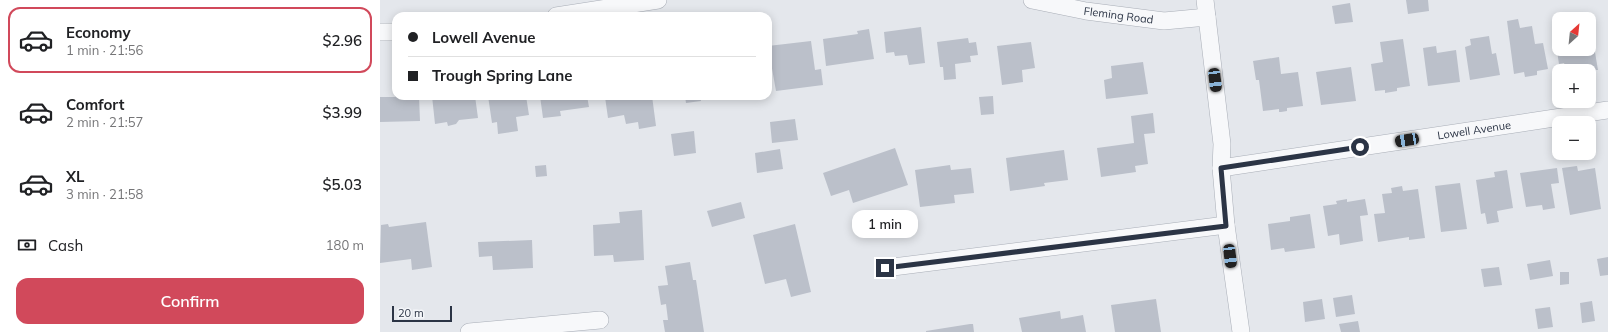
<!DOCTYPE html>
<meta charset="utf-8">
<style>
:root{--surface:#fff;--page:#f2f2f2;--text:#202124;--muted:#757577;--line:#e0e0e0;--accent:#d1495b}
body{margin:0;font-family:Mulish,sans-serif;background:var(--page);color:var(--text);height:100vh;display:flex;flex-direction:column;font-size:15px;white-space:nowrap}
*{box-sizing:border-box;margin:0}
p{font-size:13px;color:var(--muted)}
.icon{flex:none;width:22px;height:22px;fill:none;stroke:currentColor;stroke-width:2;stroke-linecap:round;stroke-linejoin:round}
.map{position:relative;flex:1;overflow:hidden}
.side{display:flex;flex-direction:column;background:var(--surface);width:380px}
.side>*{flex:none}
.banner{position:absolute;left:12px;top:12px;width:380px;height:88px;border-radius:12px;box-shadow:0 2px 10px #0003;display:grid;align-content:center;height:88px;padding:0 16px;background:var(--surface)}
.needle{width:26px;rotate:27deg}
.fabs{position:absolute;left:1172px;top:12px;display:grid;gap:8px}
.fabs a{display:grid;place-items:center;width:44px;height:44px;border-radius:8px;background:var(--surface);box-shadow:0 2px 10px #0003;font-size:20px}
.scale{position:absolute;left:12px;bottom:10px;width:60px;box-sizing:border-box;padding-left:4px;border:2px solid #2b3445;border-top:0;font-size:11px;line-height:14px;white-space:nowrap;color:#2b3445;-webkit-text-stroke:3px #f4f6f9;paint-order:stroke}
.end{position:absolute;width:18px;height:18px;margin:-9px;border:5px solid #2b3445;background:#fff;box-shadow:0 0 0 2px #fff}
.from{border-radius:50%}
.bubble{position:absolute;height:28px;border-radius:12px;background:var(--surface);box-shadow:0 2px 10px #0003;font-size:13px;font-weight:600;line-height:28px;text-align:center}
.car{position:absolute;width:12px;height:24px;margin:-12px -6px;border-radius:5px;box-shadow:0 0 3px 1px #0007;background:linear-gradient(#222 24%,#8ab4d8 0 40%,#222 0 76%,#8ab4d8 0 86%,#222 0)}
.banner b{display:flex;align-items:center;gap:14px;height:38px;font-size:15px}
.banner b+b{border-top:1px solid var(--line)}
.banner i{width:10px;height:10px;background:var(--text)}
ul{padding:7px 0 0;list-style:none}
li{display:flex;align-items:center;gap:12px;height:66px;margin:0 8px 6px;padding:0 8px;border:2px solid transparent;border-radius:12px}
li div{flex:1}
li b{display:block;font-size:15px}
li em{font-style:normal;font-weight:600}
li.on{border-color:var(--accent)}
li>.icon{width:36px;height:36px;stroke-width:1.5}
.pay{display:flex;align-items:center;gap:10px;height:44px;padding:0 16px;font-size:15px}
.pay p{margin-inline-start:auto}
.primary-button{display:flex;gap:8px;margin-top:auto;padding:8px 16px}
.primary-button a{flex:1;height:46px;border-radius:12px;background:var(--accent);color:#fff;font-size:16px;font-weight:600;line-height:46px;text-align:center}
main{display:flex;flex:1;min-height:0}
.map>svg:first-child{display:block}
.building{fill:#bbc0ca}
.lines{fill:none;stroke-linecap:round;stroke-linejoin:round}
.minor-casing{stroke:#a9aeb7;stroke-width:18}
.minor{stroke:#f7f8fa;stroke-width:17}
.route{stroke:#2b3445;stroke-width:5}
.labels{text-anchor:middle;stroke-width:4;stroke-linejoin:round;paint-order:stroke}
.street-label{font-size:11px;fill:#2b3445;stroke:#f4f6f9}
</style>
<main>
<section class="side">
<ul>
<li class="on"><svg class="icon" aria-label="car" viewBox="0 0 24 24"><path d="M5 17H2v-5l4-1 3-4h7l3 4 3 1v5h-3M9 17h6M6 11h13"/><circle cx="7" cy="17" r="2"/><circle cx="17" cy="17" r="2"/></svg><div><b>Economy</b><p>1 min · 21:56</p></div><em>$2.96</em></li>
<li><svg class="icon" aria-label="car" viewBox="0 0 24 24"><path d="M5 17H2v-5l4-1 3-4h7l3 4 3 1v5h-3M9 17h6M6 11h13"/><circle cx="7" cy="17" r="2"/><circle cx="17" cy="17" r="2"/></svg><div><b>Comfort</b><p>2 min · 21:57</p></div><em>$3.99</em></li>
<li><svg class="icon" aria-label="car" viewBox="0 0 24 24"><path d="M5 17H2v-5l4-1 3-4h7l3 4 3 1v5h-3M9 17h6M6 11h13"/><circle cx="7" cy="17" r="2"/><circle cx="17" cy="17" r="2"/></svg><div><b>XL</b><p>3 min · 21:58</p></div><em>$5.03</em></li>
</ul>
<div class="pay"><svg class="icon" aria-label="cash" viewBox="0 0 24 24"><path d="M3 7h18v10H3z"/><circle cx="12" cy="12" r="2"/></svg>Cash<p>180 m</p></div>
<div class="primary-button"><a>Confirm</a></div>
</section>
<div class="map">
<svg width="1228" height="332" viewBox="0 0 1228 332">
<rect width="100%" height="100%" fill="#e4e7ec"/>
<!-- building -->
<path class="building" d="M 1026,0 L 1048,0 L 1049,11 L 1028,14 Z
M 970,3 L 973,22 L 955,24 L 952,6 Z
M 1209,17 L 1218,70 L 1189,71 L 1188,66 L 1185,66 L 1184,63 L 1179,64 L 1176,45 L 1179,45 L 1179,49 L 1209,49 Z
M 1138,19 L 1140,28 L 1152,26 L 1155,44 L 1163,43 L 1168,69 L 1157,71 L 1157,75 L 1145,77 L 1144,72 L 1134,74 L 1127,21 Z
M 541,27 L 545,63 L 529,65 L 527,55 L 515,56 L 514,52 L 506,53 L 504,32 Z
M 489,29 L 494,59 L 446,66 L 443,39 L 478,34 L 477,31 Z
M 1109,36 L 1112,54 L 1116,53 L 1120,75 L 1090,80 L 1085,47 L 1091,45 L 1090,39 Z
M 588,38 L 589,43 L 596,42 L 598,55 L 590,56 L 591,62 L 575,64 L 576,79 L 564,80 L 563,67 L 560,67 L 557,42 Z
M 1023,39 L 1030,86 L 1017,88 L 1017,91 L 1005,93 L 1005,90 L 995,91 L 991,64 L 1003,62 L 1000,42 Z
M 431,41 L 435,70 L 441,69 L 443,85 L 396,91 L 388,46 Z
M 651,42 L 655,68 L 642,70 L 643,82 L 622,85 L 617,46 Z
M 1056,46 L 1057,53 L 1076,50 L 1080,82 L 1048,86 L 1043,48 Z
M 899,57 L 901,74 L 918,72 L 923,106 L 907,108 L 907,111 L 901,112 L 899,112 L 899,109 L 883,111 L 879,80 L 876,80 L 873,61 Z
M 763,62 L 768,94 L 726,99 L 724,80 L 732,78 L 731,66 Z
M 971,67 L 976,101 L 941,105 L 936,72 Z
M 14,85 L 16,85 L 16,96 L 39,96 L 40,121 L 0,122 L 0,97 L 15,97 Z
M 52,96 L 95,96 L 98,118 L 79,120 L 76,124 L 68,126 L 67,122 L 55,124 Z
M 108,96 L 146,96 L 149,115 L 136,117 L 138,131 L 118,134 L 117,122 L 112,123 Z
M 160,96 L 207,96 L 209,107 L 180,111 L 181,116 L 163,118 Z
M 233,96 L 272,96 L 276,126 L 259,129 L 258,122 L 246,124 L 244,115 L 228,118 L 225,97 Z
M 305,96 L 320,96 L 321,101 L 306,103 Z
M 613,96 L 614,114 L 601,115 L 599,97 Z
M 773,113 L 775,133 L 764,134 L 768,164 L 755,166 L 756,172 L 721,177 L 717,148 L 754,143 L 751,116 Z
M 415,119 L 418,140 L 392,143 L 390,122 Z
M 314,131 L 316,153 L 294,156 L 291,134 Z
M 515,148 L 528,185 L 473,203 L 469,190 L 451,196 L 443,173 Z
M 400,149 L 403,169 L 377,173 L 375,153 Z
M 684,150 L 688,180 L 664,183 L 665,186 L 630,191 L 626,158 Z
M 166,165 L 167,176 L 156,177 L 155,166 Z
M 570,165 L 571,170 L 591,168 L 594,193 L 574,195 L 575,203 L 540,207 L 535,170 Z
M 1197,166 L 1198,171 L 1215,168 L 1221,209 L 1190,215 L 1182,168 Z
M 1177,168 L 1179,183 L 1171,184 L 1175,208 L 1163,210 L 1162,205 L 1146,207 L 1140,173 Z
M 1127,170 L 1133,208 L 1117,211 L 1119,222 L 1107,224 L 1105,213 L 1101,214 L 1096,180 L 1115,177 L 1114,172 Z
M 1080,183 L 1087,229 L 1061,232 L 1055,186 Z
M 1022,186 L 1023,191 L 1038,189 L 1045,238 L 1029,240 L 1029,237 L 998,242 L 994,214 L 1005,213 L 1002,194 L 1012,193 L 1011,188 Z
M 967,199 L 967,202 L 985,199 L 988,215 L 980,216 L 983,241 L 960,245 L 959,234 L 948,236 L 943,206 L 957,204 L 956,201 Z
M 361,202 L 365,218 L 332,227 L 327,211 Z
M 262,210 L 264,260 L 234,262 L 233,255 L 214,256 L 213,225 L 240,223 L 239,212 Z
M 930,214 L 935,248 L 905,252 L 904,248 L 891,250 L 888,224 L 910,221 L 910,217 Z
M 46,222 L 52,267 L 32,270 L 31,259 L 0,263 L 1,225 L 8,224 L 9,227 Z
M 415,224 L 431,292 L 411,297 L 406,279 L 385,284 L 373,235 Z
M 152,240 L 153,268 L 113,270 L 112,256 L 99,257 L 98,242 Z
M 1228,257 L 1228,275 L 1220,276 L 1217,259 Z
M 1170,260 L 1173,276 L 1150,280 L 1147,264 Z
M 310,262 L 313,280 L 316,280 L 324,332 L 285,332 L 283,320 L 288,320 L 286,304 L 281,305 L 278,286 L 288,285 L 285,266 Z
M 1119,267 L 1122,285 L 1104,287 L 1101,269 Z
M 1180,272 L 1189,272 L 1189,284 L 1180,285 Z
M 972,295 L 975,314 L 956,317 L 953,298 Z
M 776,299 L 781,332 L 735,332 L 731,305 Z
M 942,299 L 945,319 L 925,322 L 923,302 Z
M 1212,301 L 1215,321 L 1202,323 L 1200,303 Z
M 1170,307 L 1173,327 L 1158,329 L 1155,309 Z
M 680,311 L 681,319 L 703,315 L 706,332 L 642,332 L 639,318 Z
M 978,321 L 980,332 L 961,332 L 959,324 Z
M 590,324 L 593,324 L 594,332 L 546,332 L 546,331 Z"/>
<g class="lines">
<!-- minor casing -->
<g class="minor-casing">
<g id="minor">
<path id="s1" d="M 652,0 L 706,11 L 784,21 L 827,17"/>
<path d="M 825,0 L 842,144 L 841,168 L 846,225 L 861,332"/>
<path d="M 176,16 L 278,0"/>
<path d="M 0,32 L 16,32"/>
<path id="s2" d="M 841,168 L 1228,110"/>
<path d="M 505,268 L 846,225"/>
<path d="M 89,332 L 220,320"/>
</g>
</g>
<!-- minor -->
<use href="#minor" class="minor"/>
</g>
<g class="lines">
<!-- route -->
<path class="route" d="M 505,268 L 846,226 L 841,168 L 980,147"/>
</g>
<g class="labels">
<!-- street labels -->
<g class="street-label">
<text dy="4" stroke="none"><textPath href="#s1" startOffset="88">Fleming Road</textPath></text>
<text dy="4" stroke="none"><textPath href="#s2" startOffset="256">Lowell Avenue</textPath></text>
</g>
</g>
</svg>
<div class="fabs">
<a><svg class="needle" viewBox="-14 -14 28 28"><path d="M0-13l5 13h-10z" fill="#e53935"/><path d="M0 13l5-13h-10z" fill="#757577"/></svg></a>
<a>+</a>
<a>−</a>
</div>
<div class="scale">20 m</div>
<i class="end from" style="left:980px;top:147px"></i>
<i class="end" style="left:505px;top:268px"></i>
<div class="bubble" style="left:472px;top:210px;width:66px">1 min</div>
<i class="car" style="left:835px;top:80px;rotate:173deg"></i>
<i class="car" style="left:1027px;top:140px;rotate:261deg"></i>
<i class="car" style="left:850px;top:256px;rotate:173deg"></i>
<div class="banner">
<b><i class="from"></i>Lowell Avenue</b>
<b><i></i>Trough Spring Lane</b>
</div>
</div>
</main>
